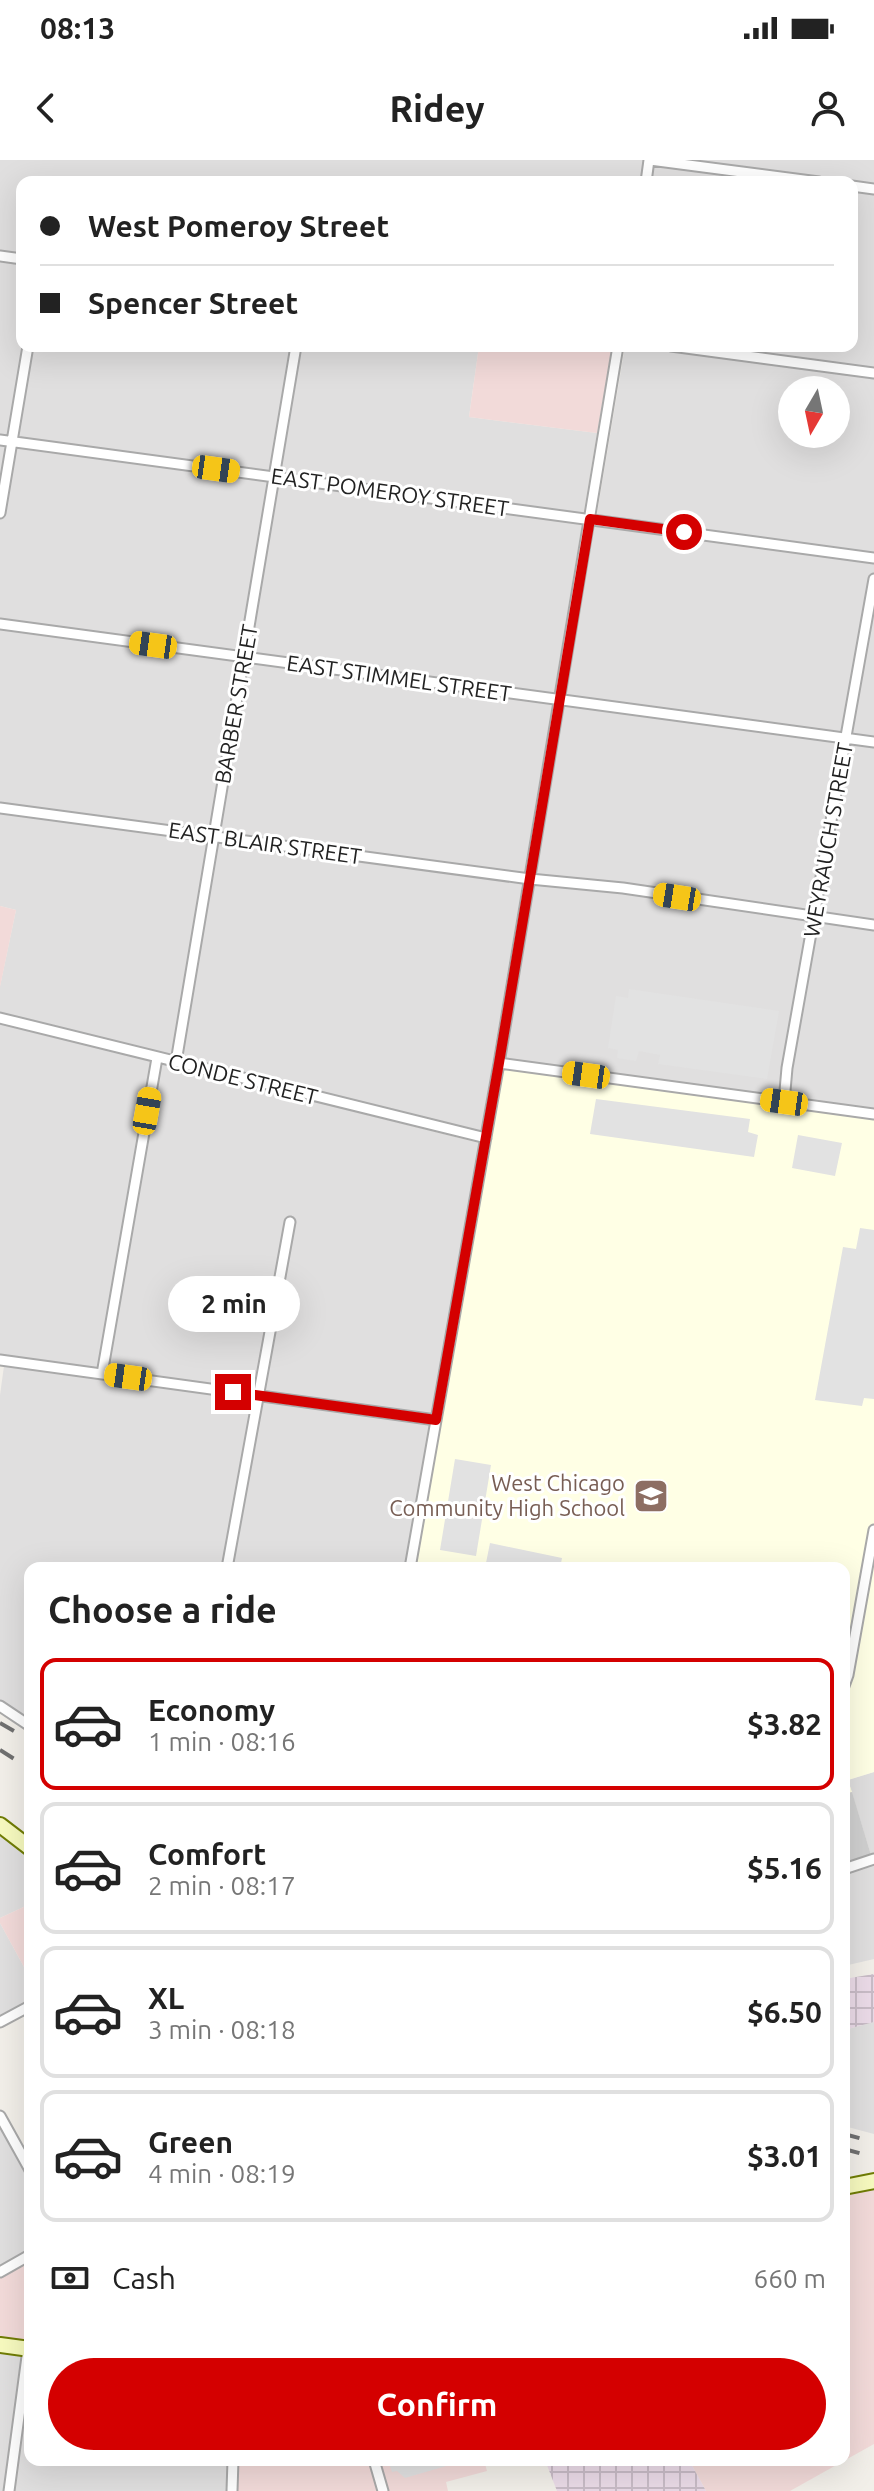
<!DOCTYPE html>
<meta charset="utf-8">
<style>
:root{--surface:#fff;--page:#f2f2f2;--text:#222;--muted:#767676;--line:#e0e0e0;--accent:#d40000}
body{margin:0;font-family:Ubuntu,sans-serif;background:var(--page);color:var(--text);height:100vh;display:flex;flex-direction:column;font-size:30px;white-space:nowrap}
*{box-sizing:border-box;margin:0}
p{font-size:26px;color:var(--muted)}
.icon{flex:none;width:44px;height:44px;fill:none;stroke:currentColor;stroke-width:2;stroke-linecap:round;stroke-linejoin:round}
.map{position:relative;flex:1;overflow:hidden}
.drawer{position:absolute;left:24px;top:1402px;width:826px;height:904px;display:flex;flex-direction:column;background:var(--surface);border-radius:16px;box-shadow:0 8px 32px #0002}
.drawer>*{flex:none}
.guide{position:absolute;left:16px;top:16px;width:842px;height:176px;border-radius:16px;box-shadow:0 8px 32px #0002;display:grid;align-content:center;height:176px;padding:0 24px;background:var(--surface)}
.needle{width:52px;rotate:189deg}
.buttons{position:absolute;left:778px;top:216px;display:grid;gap:16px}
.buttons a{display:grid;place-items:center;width:72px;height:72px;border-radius:50%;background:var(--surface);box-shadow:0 8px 32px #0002;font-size:40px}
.end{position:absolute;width:36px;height:36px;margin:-18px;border:10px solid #d40000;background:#fff;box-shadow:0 0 0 4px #fff}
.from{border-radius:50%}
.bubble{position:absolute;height:56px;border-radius:28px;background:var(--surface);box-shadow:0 8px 32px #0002;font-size:26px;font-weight:700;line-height:56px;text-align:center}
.car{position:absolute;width:24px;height:48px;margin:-24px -12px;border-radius:10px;box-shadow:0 0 6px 2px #0007;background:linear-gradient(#f5c518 24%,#345 0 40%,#f5c518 0 76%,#345 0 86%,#f5c518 0)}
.guide b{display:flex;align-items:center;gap:28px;height:76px;font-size:30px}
.guide b+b{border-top:2px solid var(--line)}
.guide i{width:20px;height:20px;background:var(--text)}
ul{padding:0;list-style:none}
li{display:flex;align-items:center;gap:24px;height:132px;margin:0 16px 12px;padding:0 8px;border:4px solid var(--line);border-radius:16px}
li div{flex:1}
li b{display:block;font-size:30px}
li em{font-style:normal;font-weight:700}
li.on{border-color:var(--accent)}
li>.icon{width:72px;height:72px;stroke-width:1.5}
h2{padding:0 24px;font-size:36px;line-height:96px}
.pay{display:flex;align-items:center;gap:20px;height:88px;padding:0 24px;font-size:30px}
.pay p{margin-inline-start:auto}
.primary-button{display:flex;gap:16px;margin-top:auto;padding:16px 24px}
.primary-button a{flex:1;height:92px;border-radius:48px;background:var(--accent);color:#fff;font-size:32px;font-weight:700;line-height:92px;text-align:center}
.status{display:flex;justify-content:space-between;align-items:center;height:56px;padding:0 40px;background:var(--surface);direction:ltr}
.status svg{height:22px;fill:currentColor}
header{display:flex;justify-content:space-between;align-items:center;height:104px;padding:0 24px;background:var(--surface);font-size:36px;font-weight:700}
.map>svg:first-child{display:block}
.residential{fill:#e0dfdf;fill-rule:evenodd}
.commercial{fill:#f2dad9}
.industrial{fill:url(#industrial-grid)}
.education{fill:#ffffe5}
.religious{fill:#d0d0d0}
.parking{fill:#e2e2e2}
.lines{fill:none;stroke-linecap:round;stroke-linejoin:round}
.street-casing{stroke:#a9a9a9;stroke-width:13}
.secondary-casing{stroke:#707d05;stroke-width:18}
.street{stroke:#fff;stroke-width:9}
.secondary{stroke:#f7fabf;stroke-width:14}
.rail{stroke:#707070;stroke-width:4;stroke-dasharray:16 16;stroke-linecap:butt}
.route{stroke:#d40000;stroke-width:10}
.labels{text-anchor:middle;stroke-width:6;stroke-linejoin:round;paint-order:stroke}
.street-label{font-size:22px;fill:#222;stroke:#fff}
.education-label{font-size:22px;fill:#785e54;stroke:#fff;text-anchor:end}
</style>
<div class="status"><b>08:13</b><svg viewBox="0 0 49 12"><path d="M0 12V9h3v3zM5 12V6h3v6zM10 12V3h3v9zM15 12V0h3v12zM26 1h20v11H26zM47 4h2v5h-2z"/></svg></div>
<header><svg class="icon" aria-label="back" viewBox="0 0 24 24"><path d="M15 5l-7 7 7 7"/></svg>Ridey<svg class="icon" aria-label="person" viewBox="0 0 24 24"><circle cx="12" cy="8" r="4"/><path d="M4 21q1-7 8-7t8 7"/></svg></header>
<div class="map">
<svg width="874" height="2331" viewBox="0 0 874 2331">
<defs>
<pattern id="industrial-grid" width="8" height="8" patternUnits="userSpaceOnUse" patternTransform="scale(2)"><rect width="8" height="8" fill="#ebdbe8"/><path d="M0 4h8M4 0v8" fill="none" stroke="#c9bcc7"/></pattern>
</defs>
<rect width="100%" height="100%" fill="#f2efe9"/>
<!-- residential -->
<path class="residential" d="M 0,0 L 874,0 L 874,960 L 504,909 L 625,186 L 852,186 L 852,22 L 22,22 L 22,186 L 479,186 L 469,257 L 597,273 L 481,971 L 0,852 L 0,826 L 16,750 L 0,746 ZM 792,230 L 836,230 L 836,274 L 792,274 Z
M 0,862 L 479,983 L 432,1254 L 0,1197 Z
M 4,1206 L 440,1265 L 414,1408 L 30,1408 L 30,1558 L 0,1542 L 0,1235 Z
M 874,1612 L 874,1799 L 844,1806 L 844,1714 L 874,1705 L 848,1620 Z
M 0,1670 L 30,1694 L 30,1744 L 0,1758 Z
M 0,1763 L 30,1818 L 30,1841 L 0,1858 Z
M 874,1862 L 874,1974 L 844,1966 L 844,1870 Z
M 0,1966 L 30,2021 L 30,2089 L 0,2106 Z
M 0,2189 L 23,2192 L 6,2331 L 0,2331 Z
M 30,2196 L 30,2300 L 230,2300 L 229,2331 L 12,2331 Z"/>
<!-- commercial -->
<path class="commercial" d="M 479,186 L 612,186 L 597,273 L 469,257 Z
M 0,746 L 16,750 L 0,827 Z
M 30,1744 L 30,1818 L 0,1763 L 0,1758 Z
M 874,2027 L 874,2284 L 790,2331 L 706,2331 L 689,2300 L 844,2300 L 844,2035 Z
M 30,2099 L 30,2186 L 0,2182 L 0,2116 Z
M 236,2300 L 370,2300 L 379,2331 L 235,2331 Z
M 377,2300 L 484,2300 L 487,2311 L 446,2322 L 448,2331 L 386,2331 Z"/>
<!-- industrial -->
<path class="industrial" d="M 874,1814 L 874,1862 L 844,1870 L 844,1819 Z
M 545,2300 L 689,2300 L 706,2331 L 557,2331 Z"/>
<!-- education -->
<path class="education" d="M 504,909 L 874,960 L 874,1612 L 848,1620 L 852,1632 L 844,1634 L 844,1408 L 414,1408 Z"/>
<!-- religious -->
<path class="religious" d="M 852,1632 L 874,1705 L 844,1714 L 844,1634 Z"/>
<!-- parking -->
<path class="parking" d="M 629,829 L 779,851 L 767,919 L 658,904 L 660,895 L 639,891 L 636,901 L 617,898 L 618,890 L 608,888 L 616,836 L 628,838 Z
M 596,939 L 750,959 L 748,972 L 758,975 L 754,997 L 590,974 Z
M 798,975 L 842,983 L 835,1016 L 792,1008 Z
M 860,1068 L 874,1070 L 874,1239 L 864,1238 L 862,1246 L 815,1240 L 843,1087 L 856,1089 Z
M 455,1299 L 491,1305 L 476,1396 L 440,1390 Z
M 490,1383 L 562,1398 L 560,1408 L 485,1408 Z
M 388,2300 L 467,2300 L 405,2318 L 397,2311 L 392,2312 Z"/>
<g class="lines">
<!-- street casing -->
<g class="street-casing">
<path id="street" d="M 650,0 L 819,22
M 646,22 L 649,0
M 852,26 L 874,29
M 0,96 L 22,99
M 671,186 L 874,213
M 0,280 L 874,398
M 0,353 L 28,186
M 0,464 L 874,582
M 0,648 L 530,719 L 623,728 L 874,765
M 0,858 L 486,978
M 176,902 L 296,186
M 499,903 L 874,954
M 784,942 L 787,908 L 874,419
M 0,1200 L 436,1260
M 102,1214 L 157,898
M 227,1408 L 290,1062
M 410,1408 L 499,903 L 618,186
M 844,1526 L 848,1515 L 874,1370
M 0,1546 L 30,1566
M 844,1709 L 874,1699
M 0,1862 L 30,1846
M 0,1956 L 30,2010
M 0,2112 L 30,2095
M 374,2300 L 383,2331
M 9,2331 L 28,2189
M 232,2331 L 233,2300"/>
</g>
<!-- secondary casing -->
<g class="secondary-casing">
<path id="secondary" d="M 0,1665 L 30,1688
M 844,2027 L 874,2021
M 0,2185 L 30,2189"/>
</g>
<!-- street -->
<use href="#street" class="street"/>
<!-- secondary -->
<use href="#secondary" class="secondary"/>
<!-- rail -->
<path class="rail" d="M 0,1563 L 30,1580
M 0,1590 L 30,1609
M 844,1974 L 874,1982
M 844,1989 L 874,1997"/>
</g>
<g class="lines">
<!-- route -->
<path class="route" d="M 233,1232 L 436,1260 L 499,903 L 590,359 L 684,372"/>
</g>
<!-- icons -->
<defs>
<g id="school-square" transform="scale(1.8)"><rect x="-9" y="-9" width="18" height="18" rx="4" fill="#8d6e63" stroke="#fff"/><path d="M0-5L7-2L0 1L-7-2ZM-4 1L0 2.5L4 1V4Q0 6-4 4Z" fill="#fff"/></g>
</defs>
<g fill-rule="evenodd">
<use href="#school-square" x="651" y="1336"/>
</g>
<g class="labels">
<!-- street labels -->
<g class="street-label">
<text transform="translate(390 332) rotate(8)" y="8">EAST POMEROY STREET</text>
<text transform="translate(399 518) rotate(8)" y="8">EAST STIMMEL STREET</text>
<text transform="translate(236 544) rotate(-80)" y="8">BARBER STREET</text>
<text transform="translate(828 680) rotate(-80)" y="8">WEYRAUCH STREET</text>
<text transform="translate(265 683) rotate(8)" y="8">EAST BLAIR STREET</text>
<text transform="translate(243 919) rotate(14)" y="8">CONDE STREET</text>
</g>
<!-- education labels -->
<g class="education-label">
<text x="625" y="1331">West Chicago<tspan x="625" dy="25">Community High School</tspan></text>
</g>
</g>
</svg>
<div class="buttons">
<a><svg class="needle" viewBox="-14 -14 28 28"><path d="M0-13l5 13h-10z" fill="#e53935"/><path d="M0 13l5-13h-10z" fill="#767676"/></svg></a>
</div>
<i class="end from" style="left:684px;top:372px"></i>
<i class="end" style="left:233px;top:1232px"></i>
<div class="bubble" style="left:168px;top:1116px;width:132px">2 min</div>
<i class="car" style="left:216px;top:309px;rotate:98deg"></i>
<i class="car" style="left:153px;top:485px;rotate:278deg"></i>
<i class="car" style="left:677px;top:737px;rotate:279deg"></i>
<i class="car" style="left:586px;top:915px;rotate:278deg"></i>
<i class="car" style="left:784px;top:942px;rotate:278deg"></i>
<i class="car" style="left:147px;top:951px;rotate:10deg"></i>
<i class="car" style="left:128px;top:1217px;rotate:278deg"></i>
<div class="guide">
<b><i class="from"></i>West Pomeroy Street</b>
<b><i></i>Spencer Street</b>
</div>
<section class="drawer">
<h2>Choose a ride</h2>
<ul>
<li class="on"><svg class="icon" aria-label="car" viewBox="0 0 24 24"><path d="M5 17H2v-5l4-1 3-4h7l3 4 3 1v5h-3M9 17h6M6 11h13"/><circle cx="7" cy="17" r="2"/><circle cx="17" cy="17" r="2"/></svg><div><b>Economy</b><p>1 min · 08:16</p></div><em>$3.82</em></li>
<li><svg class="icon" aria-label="car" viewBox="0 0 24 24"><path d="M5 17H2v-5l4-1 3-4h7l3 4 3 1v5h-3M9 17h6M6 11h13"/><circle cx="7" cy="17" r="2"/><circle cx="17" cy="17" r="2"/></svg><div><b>Comfort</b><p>2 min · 08:17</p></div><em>$5.16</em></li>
<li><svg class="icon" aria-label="car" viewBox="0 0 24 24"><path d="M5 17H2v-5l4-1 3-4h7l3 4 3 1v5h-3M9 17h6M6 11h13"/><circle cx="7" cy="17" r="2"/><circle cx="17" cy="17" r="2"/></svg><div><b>XL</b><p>3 min · 08:18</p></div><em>$6.50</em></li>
<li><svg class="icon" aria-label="car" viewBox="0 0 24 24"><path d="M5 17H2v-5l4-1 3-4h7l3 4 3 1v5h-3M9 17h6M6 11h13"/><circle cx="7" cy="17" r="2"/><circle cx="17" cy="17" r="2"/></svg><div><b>Green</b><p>4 min · 08:19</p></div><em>$3.01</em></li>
</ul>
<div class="pay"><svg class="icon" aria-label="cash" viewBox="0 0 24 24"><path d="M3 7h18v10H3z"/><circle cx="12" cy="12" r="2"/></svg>Cash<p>660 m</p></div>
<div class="primary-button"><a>Confirm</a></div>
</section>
</div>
